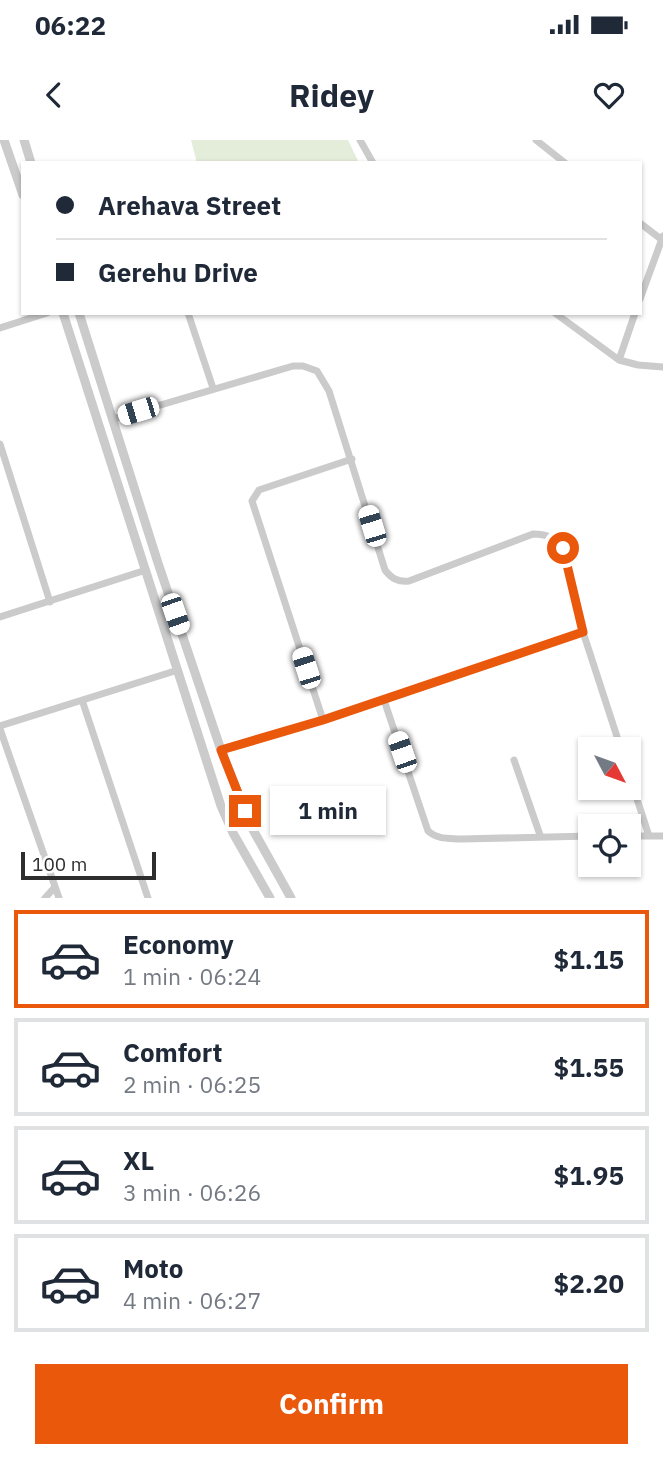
<!DOCTYPE html>
<meta charset="utf-8">
<style>
:root{--surface:#fff;--page:#f2f2f3;--text:#1f2937;--muted:#747a83;--line:#e0e1e3;--accent:#ea580c}
body{margin:0;font-family:"IBM Plex Sans",sans-serif;background:var(--page);color:var(--text);height:100vh;display:flex;flex-direction:column;font-size:26px;white-space:nowrap}
*{box-sizing:border-box;margin:0}
p{font-size:23px;color:var(--muted)}
.icon{flex:none;width:38px;height:38px;fill:none;stroke:currentColor;stroke-width:2;stroke-linecap:round;stroke-linejoin:round}
.map{position:relative;height:758px;overflow:hidden}
.details{display:flex;flex-direction:column;background:var(--surface);flex:1}
.details>*{flex:none}
.banner{position:absolute;left:21px;top:21px;width:621px;height:154px;border-radius:0px;box-shadow:0 2px 5px #0004;display:grid;align-content:center;height:154px;padding:0 35px;background:var(--surface)}
.needle{width:46px;rotate:131deg}
.buttons{position:absolute;left:578px;top:597px;display:grid;gap:14px}
.buttons a{display:grid;place-items:center;width:63px;height:63px;border-radius:0px;background:var(--surface);box-shadow:0 2px 5px #0004;font-size:35px}
.scale{position:absolute;left:21px;bottom:18px;width:135px;box-sizing:border-box;padding-left:7px;border:4px solid #2e2e2e;border-top:0;font-size:19px;line-height:24px;white-space:nowrap;color:#2e2e2e;-webkit-text-stroke:5px #fff;paint-order:stroke}
.end{position:absolute;width:32px;height:32px;margin:-16px;border:9px solid #ea580c;background:#fff;box-shadow:0 0 0 4px #fff}
.from{border-radius:50%}
.bubble{position:absolute;height:49px;border-radius:0px;background:var(--surface);box-shadow:0 2px 5px #0004;font-size:23px;font-weight:700;line-height:49px;text-align:center}
.car{position:absolute;width:21px;height:42px;margin:-21px -10px;border-radius:9px;box-shadow:0 0 5px 2px #0007;background:linear-gradient(#fff 24%,#345 0 40%,#fff 0 76%,#345 0 86%,#fff 0)}
.banner b{display:flex;align-items:center;gap:24px;height:66px;font-size:26px}
.banner b+b{border-top:2px solid var(--line)}
.banner i{width:18px;height:18px;background:var(--text)}
ul{padding:12px 0 0;list-style:none}
li{display:flex;align-items:center;gap:21px;height:98px;margin:0 14px 10px;padding:0 21px;border:4px solid var(--line);border-radius:0px}
li div{flex:1}
li b{display:block;font-size:26px}
li em{font-style:normal;font-weight:700}
li.active{border-color:var(--accent)}
li>.icon{width:63px;height:63px;stroke-width:1.5}
.button{display:flex;gap:14px;margin-top:auto;padding:14px 35px}
.button a{flex:1;height:80px;border-radius:0px;background:var(--accent);color:#fff;font-size:28px;font-weight:700;line-height:80px;text-align:center}
.status{display:flex;justify-content:space-between;align-items:center;height:49px;padding:0 35px;background:var(--surface);direction:ltr}
.status svg{height:19px;fill:currentColor}
header{display:flex;justify-content:space-between;align-items:center;height:91px;padding:0 35px;background:var(--surface);font-size:32px;font-weight:700}
.map>svg:first-child{display:block}
.green{fill:#e4ecda}
.lines{fill:none;stroke-linecap:round;stroke-linejoin:round}
.minor{stroke:#cbcbcb;stroke-width:7}
.tertiary{stroke:#cbcbcb;stroke-width:9}
.route{stroke:#ea580c;stroke-width:9}
</style>
<div class="status"><b>06:22</b><svg viewBox="0 0 49 12"><path d="M0 12V9h3v3zM5 12V6h3v6zM10 12V3h3v9zM15 12V0h3v12zM26 1h20v11H26zM47 4h2v5h-2z"/></svg></div>
<header><svg class="icon" aria-label="back" viewBox="0 0 24 24"><path d="M15 5l-7 7 7 7"/></svg>Ridey<svg class="icon" aria-label="heart" viewBox="0 0 24 24"><path d="M12 20l-8-8c-3-5 5-10 8-4 3-6 11-1 8 4z"/></svg></header>
<div class="map">
<svg width="663" height="758" viewBox="0 0 663 758">
<rect width="100%" height="100%" fill="#fff"/>
<!-- green -->
<path class="green" d="M 191,0 L 348,0 L 359,23 L 197,23 Z"/>
<g class="lines">
<!-- minor -->
<path class="minor" d="M 360,0 L 373,23
M 536,0 L 565,23
M 640,83 L 662,100
M 640,159 L 663,96
M 188,173 L 213,248
M 555,173 L 619,220 L 638,225 L 663,227
M 0,188 L 47,173
M 619,220 L 635,173
M 113,279 L 293,226 L 303,226 L 317,231 L 329,251 L 385,430 C 392,439 398,442 409,441 L 533,394 C 546,394 554,397 563,408 L 583,492 L 621,609
M 0,304 L 50,462
M 0,477 L 146,430
M 82,560 L 148,758
M 384,560 L 428,691 C 438,700 449,698 462,699 L 590,696
M 323,580 L 252,361 L 259,350 L 352,319
M 0,586 L 178,530
M 0,589 L 59,758
M 221,610 L 323,580 L 583,492
M 514,620 L 540,695
M 628,631 L 649,696
M 628,696 L 663,696
M 45,758 L 54,748"/>
<!-- tertiary -->
<path class="tertiary" d="M 4,0 L 23,55
M 24,0 L 31,23
M 63,173 L 221,666 L 233,693 L 270,758
M 79,173 L 158,423 L 221,610 L 252,688 L 291,758"/>
</g>
<g class="lines">
<!-- route -->
<path class="route" d="M 245,671 L 221,610 L 323,580 L 583,492 L 563,408"/>
</g>
</svg>
<div class="buttons">
<a><svg class="needle" viewBox="-14 -14 28 28"><path d="M0-13l5 13h-10z" fill="#e53935"/><path d="M0 13l5-13h-10z" fill="#747a83"/></svg></a>
<a><svg class="icon" aria-label="locate" viewBox="0 0 24 24"><circle cx="12" cy="12" r="6"/><path d="M12 2v4M12 18v4M2 12h4M18 12h4"/></svg></a>
</div>
<div class="scale">100 m</div>
<i class="end from" style="left:563px;top:408px"></i>
<i class="end" style="left:245px;top:671px"></i>
<div class="bubble" style="left:270px;top:646px;width:116px">1 min</div>
<i class="car" style="left:138px;top:271px;rotate:253deg"></i>
<i class="car" style="left:372px;top:386px;rotate:343deg"></i>
<i class="car" style="left:175px;top:474px;rotate:161deg"></i>
<i class="car" style="left:306px;top:528px;rotate:342deg"></i>
<i class="car" style="left:402px;top:612px;rotate:341deg"></i>
<div class="banner">
<b><i class="from"></i>Arehava Street</b>
<b><i></i>Gerehu Drive</b>
</div>
</div>
<section class="details">
<ul>
<li class="active"><svg class="icon" aria-label="car" viewBox="0 0 24 24"><path d="M5 17H2v-5l4-1 3-4h7l3 4 3 1v5h-3M9 17h6M6 11h13"/><circle cx="7" cy="17" r="2"/><circle cx="17" cy="17" r="2"/></svg><div><b>Economy</b><p>1 min · 06:24</p></div><em>$1.15</em></li>
<li><svg class="icon" aria-label="car" viewBox="0 0 24 24"><path d="M5 17H2v-5l4-1 3-4h7l3 4 3 1v5h-3M9 17h6M6 11h13"/><circle cx="7" cy="17" r="2"/><circle cx="17" cy="17" r="2"/></svg><div><b>Comfort</b><p>2 min · 06:25</p></div><em>$1.55</em></li>
<li><svg class="icon" aria-label="car" viewBox="0 0 24 24"><path d="M5 17H2v-5l4-1 3-4h7l3 4 3 1v5h-3M9 17h6M6 11h13"/><circle cx="7" cy="17" r="2"/><circle cx="17" cy="17" r="2"/></svg><div><b>XL</b><p>3 min · 06:26</p></div><em>$1.95</em></li>
<li><svg class="icon" aria-label="car" viewBox="0 0 24 24"><path d="M5 17H2v-5l4-1 3-4h7l3 4 3 1v5h-3M9 17h6M6 11h13"/><circle cx="7" cy="17" r="2"/><circle cx="17" cy="17" r="2"/></svg><div><b>Moto</b><p>4 min · 06:27</p></div><em>$2.20</em></li>
</ul>
<div class="button"><a>Confirm</a></div>
</section>
